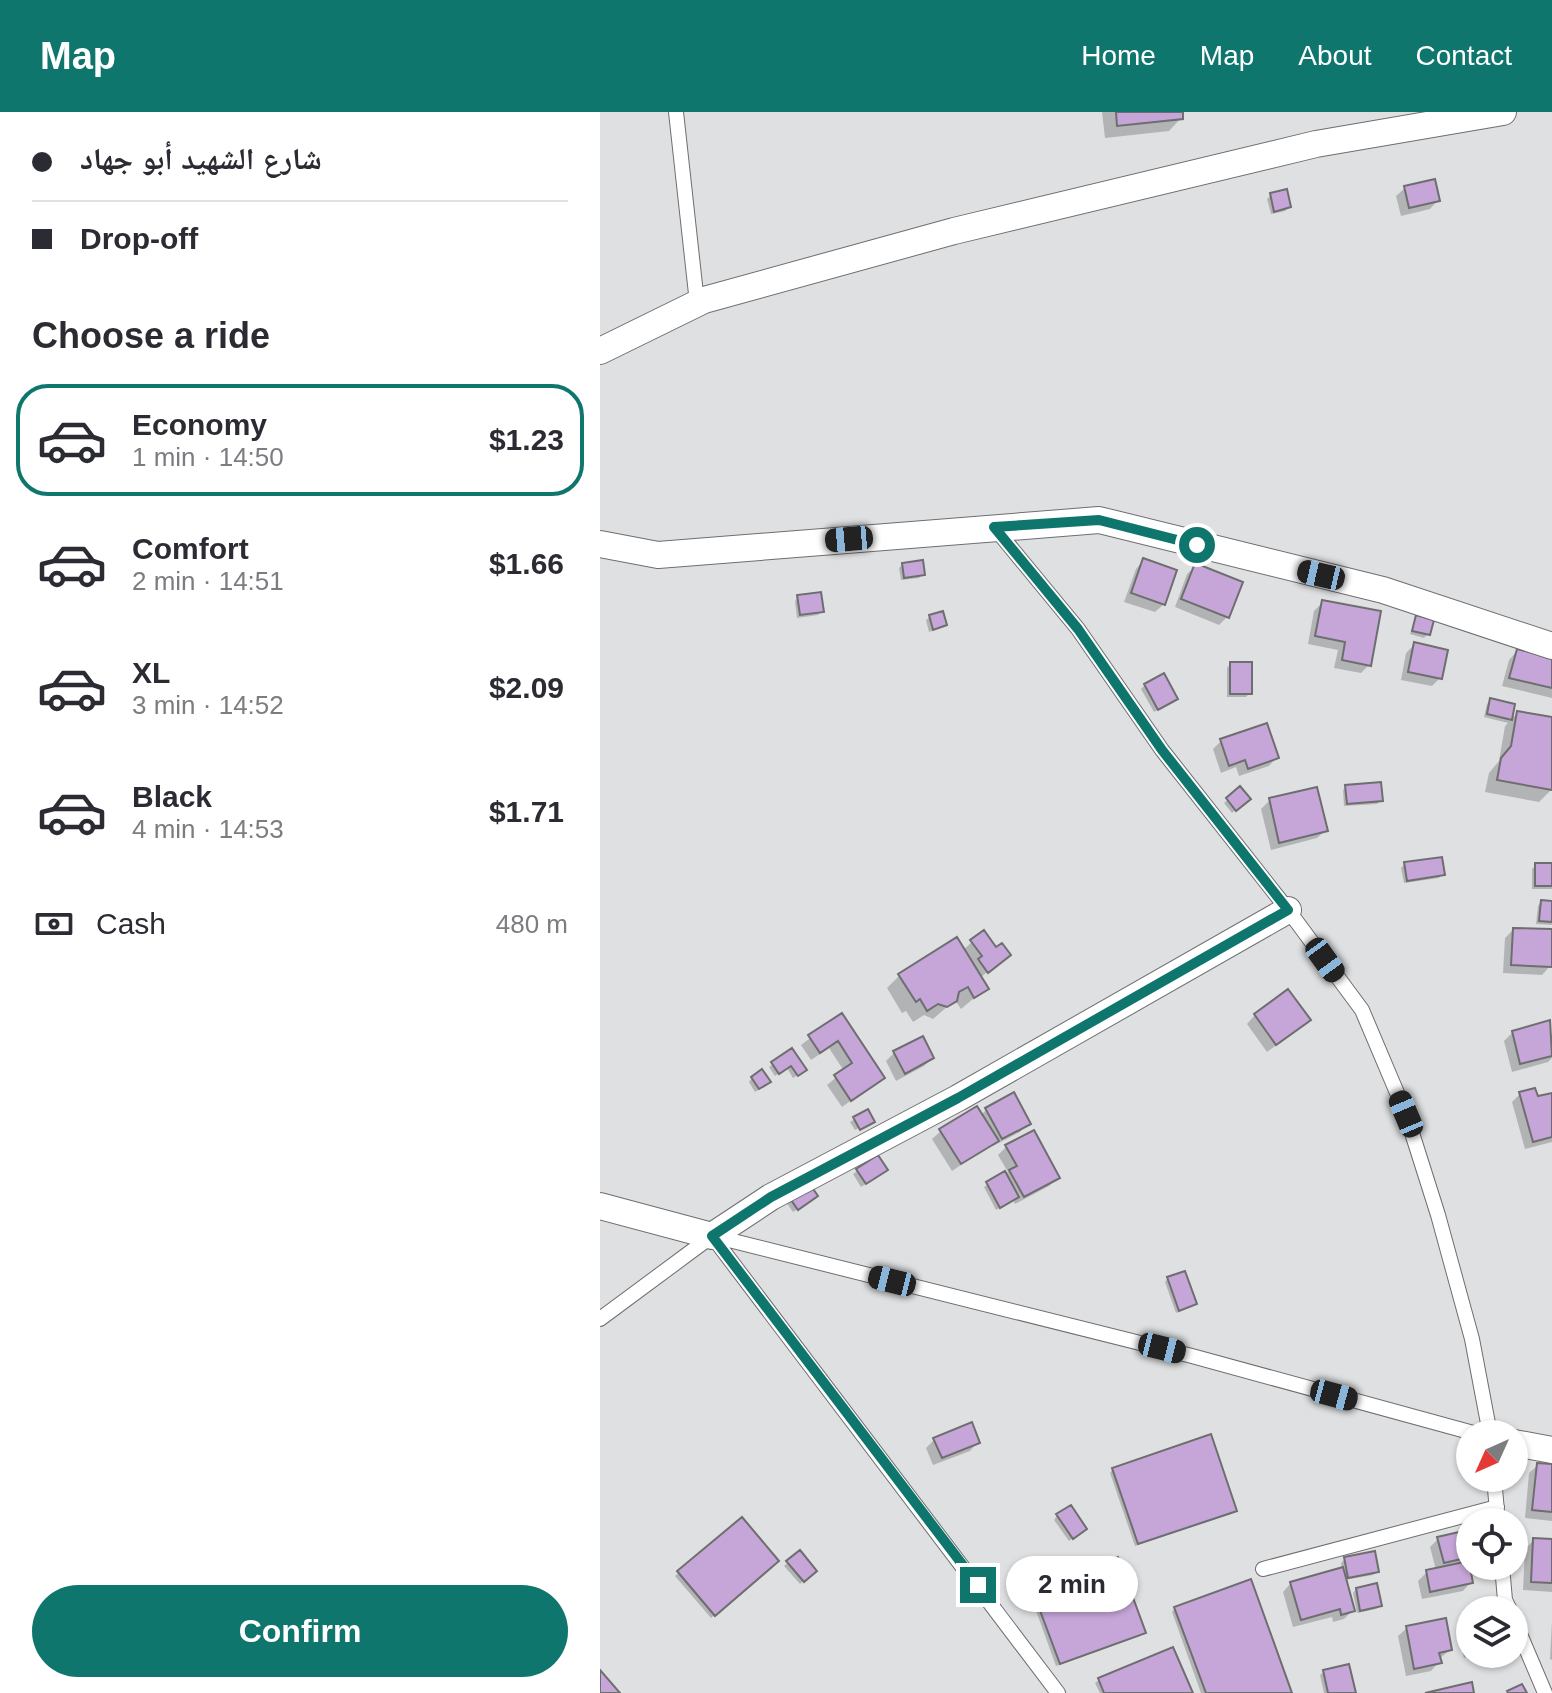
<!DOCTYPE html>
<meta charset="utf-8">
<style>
:root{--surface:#fff;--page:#f2f2f3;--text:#2b2b33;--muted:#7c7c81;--line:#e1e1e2;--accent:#0f766e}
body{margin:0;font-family:Arial,"Noto Naskh Arabic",sans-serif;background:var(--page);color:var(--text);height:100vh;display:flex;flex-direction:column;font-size:30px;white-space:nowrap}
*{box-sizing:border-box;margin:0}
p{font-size:26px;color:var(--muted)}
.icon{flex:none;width:44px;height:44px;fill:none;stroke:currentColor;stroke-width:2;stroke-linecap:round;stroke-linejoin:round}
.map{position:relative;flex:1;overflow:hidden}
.sheet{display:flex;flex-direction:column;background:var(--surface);width:600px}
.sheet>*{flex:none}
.hud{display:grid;align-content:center;height:176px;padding:0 32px;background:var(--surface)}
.needle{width:52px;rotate:225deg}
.controls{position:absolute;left:856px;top:1308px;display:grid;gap:16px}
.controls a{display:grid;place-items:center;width:72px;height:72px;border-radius:50%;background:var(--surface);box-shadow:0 2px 6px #0004;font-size:40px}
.end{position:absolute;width:36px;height:36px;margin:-18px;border:10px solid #0f766e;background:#fff;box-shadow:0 0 0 4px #fff}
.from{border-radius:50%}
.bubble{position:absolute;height:56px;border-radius:28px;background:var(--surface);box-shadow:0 2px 6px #0004;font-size:26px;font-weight:800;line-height:56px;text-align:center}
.car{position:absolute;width:24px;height:48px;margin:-24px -12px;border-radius:10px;box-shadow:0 0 6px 2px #0007;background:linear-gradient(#222 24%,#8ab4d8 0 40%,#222 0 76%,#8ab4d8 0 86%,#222 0)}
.hud b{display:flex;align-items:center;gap:28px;height:76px;font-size:30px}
.hud b+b{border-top:2px solid var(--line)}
.hud i{width:20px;height:20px;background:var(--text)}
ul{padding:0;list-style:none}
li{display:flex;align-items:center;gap:24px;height:112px;margin:0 16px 12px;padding:0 16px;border:4px solid transparent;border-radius:32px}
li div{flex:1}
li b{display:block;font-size:30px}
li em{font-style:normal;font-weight:800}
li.on{border-color:var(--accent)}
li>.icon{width:72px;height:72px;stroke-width:1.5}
h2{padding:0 32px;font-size:36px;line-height:96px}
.pay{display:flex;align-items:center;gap:20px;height:88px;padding:0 32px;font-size:30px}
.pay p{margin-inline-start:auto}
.action{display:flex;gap:16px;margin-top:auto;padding:16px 32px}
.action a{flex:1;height:92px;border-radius:48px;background:var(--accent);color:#fff;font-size:32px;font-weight:800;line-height:92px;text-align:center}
header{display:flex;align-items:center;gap:48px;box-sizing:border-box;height:112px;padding:0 40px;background:var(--accent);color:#fff}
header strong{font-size:38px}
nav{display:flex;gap:44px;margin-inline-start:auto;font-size:28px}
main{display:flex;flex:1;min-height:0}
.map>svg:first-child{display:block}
.shadow{fill:#0003}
.building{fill:#c6a6d8;stroke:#6e6d6f;stroke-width:2}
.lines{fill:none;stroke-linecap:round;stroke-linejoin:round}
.service-casing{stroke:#6e6e70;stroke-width:16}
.minor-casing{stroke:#6e6e70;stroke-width:28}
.service{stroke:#fff;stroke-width:14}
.minor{stroke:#fff;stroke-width:26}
.route{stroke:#0f766e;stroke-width:10}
</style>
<header>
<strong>Map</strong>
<nav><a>Home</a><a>Map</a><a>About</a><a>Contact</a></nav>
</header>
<main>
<section class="sheet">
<div class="hud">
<b><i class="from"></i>شارع الشهيد أبو جهاد</b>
<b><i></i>Drop-off</b>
</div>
<h2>Choose a ride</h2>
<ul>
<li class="on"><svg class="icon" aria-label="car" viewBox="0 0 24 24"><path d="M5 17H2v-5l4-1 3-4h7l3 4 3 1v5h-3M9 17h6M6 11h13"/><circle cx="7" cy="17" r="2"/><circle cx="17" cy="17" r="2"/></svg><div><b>Economy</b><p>1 min · 14:50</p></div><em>$1.23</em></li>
<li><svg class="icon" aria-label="car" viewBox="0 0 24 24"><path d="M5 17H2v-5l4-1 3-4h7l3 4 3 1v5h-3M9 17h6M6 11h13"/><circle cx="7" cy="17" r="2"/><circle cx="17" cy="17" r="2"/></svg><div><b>Comfort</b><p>2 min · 14:51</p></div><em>$1.66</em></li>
<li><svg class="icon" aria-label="car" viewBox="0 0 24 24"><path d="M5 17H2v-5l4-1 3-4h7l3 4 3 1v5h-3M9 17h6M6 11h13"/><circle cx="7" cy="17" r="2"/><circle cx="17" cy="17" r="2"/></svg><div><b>XL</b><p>3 min · 14:52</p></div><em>$2.09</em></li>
<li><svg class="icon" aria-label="car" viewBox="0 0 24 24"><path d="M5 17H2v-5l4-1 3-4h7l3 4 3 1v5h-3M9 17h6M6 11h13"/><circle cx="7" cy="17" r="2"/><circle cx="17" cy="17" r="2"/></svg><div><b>Black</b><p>4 min · 14:53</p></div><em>$1.71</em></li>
</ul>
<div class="pay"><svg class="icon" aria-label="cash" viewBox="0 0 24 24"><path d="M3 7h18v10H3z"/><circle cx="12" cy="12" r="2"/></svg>Cash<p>480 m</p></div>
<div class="action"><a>Confirm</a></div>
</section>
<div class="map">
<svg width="952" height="1581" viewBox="0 0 952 1581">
<rect width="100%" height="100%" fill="#dfe0e1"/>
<!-- shadow -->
<path class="shadow" d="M 502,0 L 581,0 L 581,6 L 569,19 L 505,26 Z
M 805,76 L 838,88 L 830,97 L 801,104 L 796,84 Z
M 671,83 L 689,95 L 685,99 L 671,102 L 667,87 Z
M 544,448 L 564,492 L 555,500 L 524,490 L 536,457 Z
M 303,452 L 323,463 L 319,466 L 301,468 L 299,456 Z
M 596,454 L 628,504 L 619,513 L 575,495 L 587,462 Z
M 198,485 L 222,499 L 218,503 L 197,506 L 195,489 Z
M 722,491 L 769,553 L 761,561 L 734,556 L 738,538 L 708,532 L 714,499 Z
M 330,505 L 345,513 L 329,520 L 326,508 Z
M 817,505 L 828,522 L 824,526 L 810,522 Z
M 815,532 L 840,566 L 832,574 L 801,568 L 806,541 Z
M 917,539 L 952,548 L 952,586 L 902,574 L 909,548 Z
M 630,552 L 650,581 L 646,585 L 627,585 L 627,556 Z
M 545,573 L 576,587 L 554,600 L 541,577 Z
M 891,588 L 913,594 L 909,609 L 918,601 L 952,607 L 952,677 L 939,690 L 885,680 L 889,661 L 899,649 L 905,614 L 908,611 L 884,605 L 887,592 Z
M 621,629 L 677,645 L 669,654 L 639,664 L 636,655 L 621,661 L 613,637 Z
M 746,675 L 781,688 L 777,692 L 744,694 L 743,678 Z
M 640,677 L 648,687 L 632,701 L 624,691 Z
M 670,688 L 726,718 L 717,726 L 671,738 L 661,697 Z
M 805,752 L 842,762 L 839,766 L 804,771 L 801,756 Z
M 936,753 L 952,753 L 952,777 L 932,777 L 932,757 Z
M 941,790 L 952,791 L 952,813 L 936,812 L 938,794 Z
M 913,818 L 950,854 L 942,863 L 903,861 L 905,826 Z
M 372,830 L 408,843 L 380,866 L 386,876 L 361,897 L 355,888 L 333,907 L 324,903 L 313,910 L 306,899 L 302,901 L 287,876 L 300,863 L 363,838 Z
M 241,903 L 282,966 L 242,995 L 227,973 L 244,959 L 229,936 L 211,948 L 201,933 Z
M 655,903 L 700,916 L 667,940 L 647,912 Z
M 948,911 L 952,924 L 952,946 L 948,950 L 912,960 L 904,929 L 913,920 Z
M 192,939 L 201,961 L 193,966 L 187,956 L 175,964 L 169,955 Z
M 294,941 L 332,946 L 324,954 L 296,969 L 286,949 Z
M 152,966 L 164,974 L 155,980 L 149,970 Z
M 920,982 L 936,987 L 952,983 L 952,1030 L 925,1037 L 912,990 Z
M 386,998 L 428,1011 L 420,1020 L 393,1034 L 392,1032 L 352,1059 L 332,1027 L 341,1019 L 380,1004 Z
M 267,1000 L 271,1010 L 255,1018 L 250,1010 Z
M 406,1035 L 457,1066 L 449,1074 L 415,1092 L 413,1088 L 396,1098 L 384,1075 L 408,1060 L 398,1043 Z
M 277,1045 L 282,1061 L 261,1075 L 253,1062 Z
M 208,1074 L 212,1088 L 193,1100 L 186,1090 Z
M 568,1166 L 595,1192 L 591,1195 L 576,1201 L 565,1170 Z
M 334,1328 L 378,1330 L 370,1339 L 333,1353 L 326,1336 Z
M 938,1353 L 952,1354 L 952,1409 L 925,1406 L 929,1361 Z
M 513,1357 L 634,1398 L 631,1402 L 535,1434 L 510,1361 Z
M 457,1404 L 481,1420 L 469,1429 L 454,1408 Z
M 141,1408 L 177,1449 L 111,1506 L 75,1464 Z
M 866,1420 L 870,1445 L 862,1453 L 871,1470 L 863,1479 L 822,1487 L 818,1469 L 827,1460 L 836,1458 L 830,1435 L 838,1427 Z
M 934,1428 L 952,1429 L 952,1480 L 923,1478 L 925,1437 Z
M 199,1440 L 215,1459 L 200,1472 L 184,1454 Z
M 745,1447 L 777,1459 L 773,1463 L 744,1468 L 753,1498 L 744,1507 L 733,1510 L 732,1505 L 693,1515 L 683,1480 L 691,1471 L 742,1457 L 741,1451 Z
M 756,1477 L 780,1494 L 776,1497 L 757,1501 L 753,1481 Z
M 433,1478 L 544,1520 L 540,1524 L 456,1554 L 430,1482 Z
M 575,1496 L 690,1581 L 601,1581 L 572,1500 Z
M 952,1509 L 952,1548 L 950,1547 Z
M 807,1516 L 850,1538 L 839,1547 L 839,1550 L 831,1559 L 806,1564 L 798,1524 Z
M 864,1528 L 870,1542 L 877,1542 L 864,1546 L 860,1531 Z
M 724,1560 L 754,1581 L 724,1581 L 720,1563 Z
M 499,1568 L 590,1581 L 500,1581 L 495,1571 Z"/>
<!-- building -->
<path class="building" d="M 516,0 L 583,0 L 583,7 L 517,14 Z
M 835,67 L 840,89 L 809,96 L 804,74 Z
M 687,77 L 691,95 L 674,100 L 670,81 Z
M 543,446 L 577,458 L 565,493 L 531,481 Z
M 323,448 L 325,463 L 304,466 L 302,451 Z
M 595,451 L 643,470 L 629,506 L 581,487 Z
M 221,480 L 224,500 L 200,503 L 197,483 Z
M 722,488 L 781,499 L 771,554 L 742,548 L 745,530 L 715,524 Z
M 343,499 L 347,513 L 333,518 L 329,503 Z
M 816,503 L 834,508 L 830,523 L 812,519 Z
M 814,530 L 848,538 L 842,567 L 808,560 Z
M 917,537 L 952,546 L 952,576 L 909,566 Z
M 630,550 L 652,550 L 652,582 L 630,582 Z
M 564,561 L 578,587 L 558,598 L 544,572 Z
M 890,586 L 915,592 L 912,608 L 887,602 Z
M 917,599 L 952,605 L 952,678 L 897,668 L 901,646 L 911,634 Z
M 667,611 L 679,646 L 648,657 L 645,648 L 629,654 L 620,627 Z
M 781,670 L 783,689 L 747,692 L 745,673 Z
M 640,674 L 651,687 L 636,699 L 626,686 Z
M 717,675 L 728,719 L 679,731 L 669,686 Z
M 842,745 L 845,763 L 807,769 L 804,750 Z
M 935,751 L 952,751 L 952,774 L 935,774 Z
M 941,788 L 952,789 L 952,810 L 939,809 Z
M 913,816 L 952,817 L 952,855 L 911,853 Z
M 384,818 L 396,835 L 402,831 L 411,843 L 388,861 L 378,847 L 382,844 L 370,828 Z
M 357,825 L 389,877 L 374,886 L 368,875 L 359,880 L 357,889 L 347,895 L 338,892 L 327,899 L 320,887 L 316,890 L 298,862 Z
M 688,877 L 711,908 L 676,933 L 654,902 Z
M 242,901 L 285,966 L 251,989 L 234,963 L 252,951 L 238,929 L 220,941 L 208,923 Z
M 950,908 L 952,944 L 920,952 L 912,919 Z
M 323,924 L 334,946 L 305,962 L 293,939 Z
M 192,936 L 207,958 L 198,964 L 191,954 L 179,962 L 171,950 Z
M 162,957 L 171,970 L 159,977 L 151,965 Z
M 935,976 L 938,984 L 952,981 L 952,1025 L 933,1030 L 919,980 Z
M 414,980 L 431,1012 L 402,1027 L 385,996 Z
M 377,994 L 399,1029 L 361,1052 L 339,1017 Z
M 268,997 L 275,1010 L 260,1018 L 253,1005 Z
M 434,1018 L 460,1066 L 424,1085 L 409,1058 L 417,1054 L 405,1033 Z
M 278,1043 L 288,1058 L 266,1072 L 256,1057 Z
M 405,1059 L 419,1085 L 400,1096 L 386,1070 Z
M 209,1071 L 218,1084 L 198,1098 L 189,1085 Z
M 585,1159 L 597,1192 L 579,1199 L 567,1165 Z
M 372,1310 L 380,1331 L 342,1346 L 333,1326 Z
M 611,1322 L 637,1399 L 538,1432 L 512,1356 Z
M 937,1351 L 952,1352 L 952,1400 L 932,1398 Z
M 471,1393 L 487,1417 L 473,1427 L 456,1402 Z
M 142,1405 L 179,1449 L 115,1504 L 77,1459 Z
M 868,1418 L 870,1445 L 844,1451 L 837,1425 Z
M 933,1426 L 952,1427 L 952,1471 L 931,1470 Z
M 200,1438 L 217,1459 L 204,1470 L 186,1449 Z
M 775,1439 L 779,1460 L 748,1466 L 744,1445 Z
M 518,1445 L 546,1521 L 460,1552 L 432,1477 Z
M 869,1449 L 873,1471 L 830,1480 L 826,1458 Z
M 743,1455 L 755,1499 L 741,1503 L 740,1497 L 701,1508 L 690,1470 Z
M 651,1467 L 692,1581 L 606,1581 L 574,1495 Z
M 777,1471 L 782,1494 L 760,1499 L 756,1476 Z
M 846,1506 L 852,1538 L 839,1541 L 842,1551 L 814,1557 L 806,1514 Z
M 870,1524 L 871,1542 L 867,1543 L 863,1526 Z
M 573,1535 L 593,1581 L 504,1581 L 498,1566 Z
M 749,1552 L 756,1581 L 728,1581 L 723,1558 Z
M 0,1558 L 20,1581 L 0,1581 Z
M 872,1570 L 874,1581 L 825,1581 Z
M 922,1572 L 927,1581 L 908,1581 L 907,1579 Z"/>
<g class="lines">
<!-- service casing -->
<g class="service-casing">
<path id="service" d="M 76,0 L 97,191
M 394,415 L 478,517 L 562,638 L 688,798 L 762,898 L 806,1002 L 838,1103 L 872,1227 L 890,1322
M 113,1124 L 592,1244 L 877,1322
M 0,1207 L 112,1124 L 458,1581
M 894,1366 L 898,1410
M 902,1454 L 905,1488 L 910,1498
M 663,1457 L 897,1395
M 914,1508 L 945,1581"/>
</g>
<!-- minor casing -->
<g class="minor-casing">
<path id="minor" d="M 0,239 L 104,188 L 354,119 L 716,32 L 903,0
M 0,432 L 58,443 L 499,408 L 783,478 L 952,534
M 0,1094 L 112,1124 L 171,1085 L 358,986 L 688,798
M 914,1331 L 952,1338"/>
</g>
<!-- service -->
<use href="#service" class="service"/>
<!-- minor -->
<use href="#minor" class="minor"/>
</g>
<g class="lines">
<!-- route -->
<path class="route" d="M 378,1473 L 112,1124 L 171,1085 L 358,986 L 688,798 L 562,638 L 478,517 L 394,415 L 499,408 L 597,433"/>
</g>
</svg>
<div class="controls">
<a><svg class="needle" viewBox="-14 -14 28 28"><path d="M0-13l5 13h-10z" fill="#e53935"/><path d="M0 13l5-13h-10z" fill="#7c7c81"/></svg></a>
<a><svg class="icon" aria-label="locate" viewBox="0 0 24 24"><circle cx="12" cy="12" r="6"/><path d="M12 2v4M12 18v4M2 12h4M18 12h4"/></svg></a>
<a><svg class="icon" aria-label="layers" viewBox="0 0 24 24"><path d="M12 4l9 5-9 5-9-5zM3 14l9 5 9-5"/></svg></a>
</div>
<i class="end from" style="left:597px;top:433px"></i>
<i class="end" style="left:378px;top:1473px"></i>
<div class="bubble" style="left:406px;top:1444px;width:132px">2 min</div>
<i class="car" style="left:249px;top:427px;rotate:265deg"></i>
<i class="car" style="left:721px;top:463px;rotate:283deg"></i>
<i class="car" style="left:725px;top:848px;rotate:144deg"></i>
<i class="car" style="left:806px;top:1002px;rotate:337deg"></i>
<i class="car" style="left:292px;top:1169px;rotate:284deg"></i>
<i class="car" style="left:562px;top:1236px;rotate:104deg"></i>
<i class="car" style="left:734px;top:1283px;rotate:105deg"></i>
</div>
</main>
